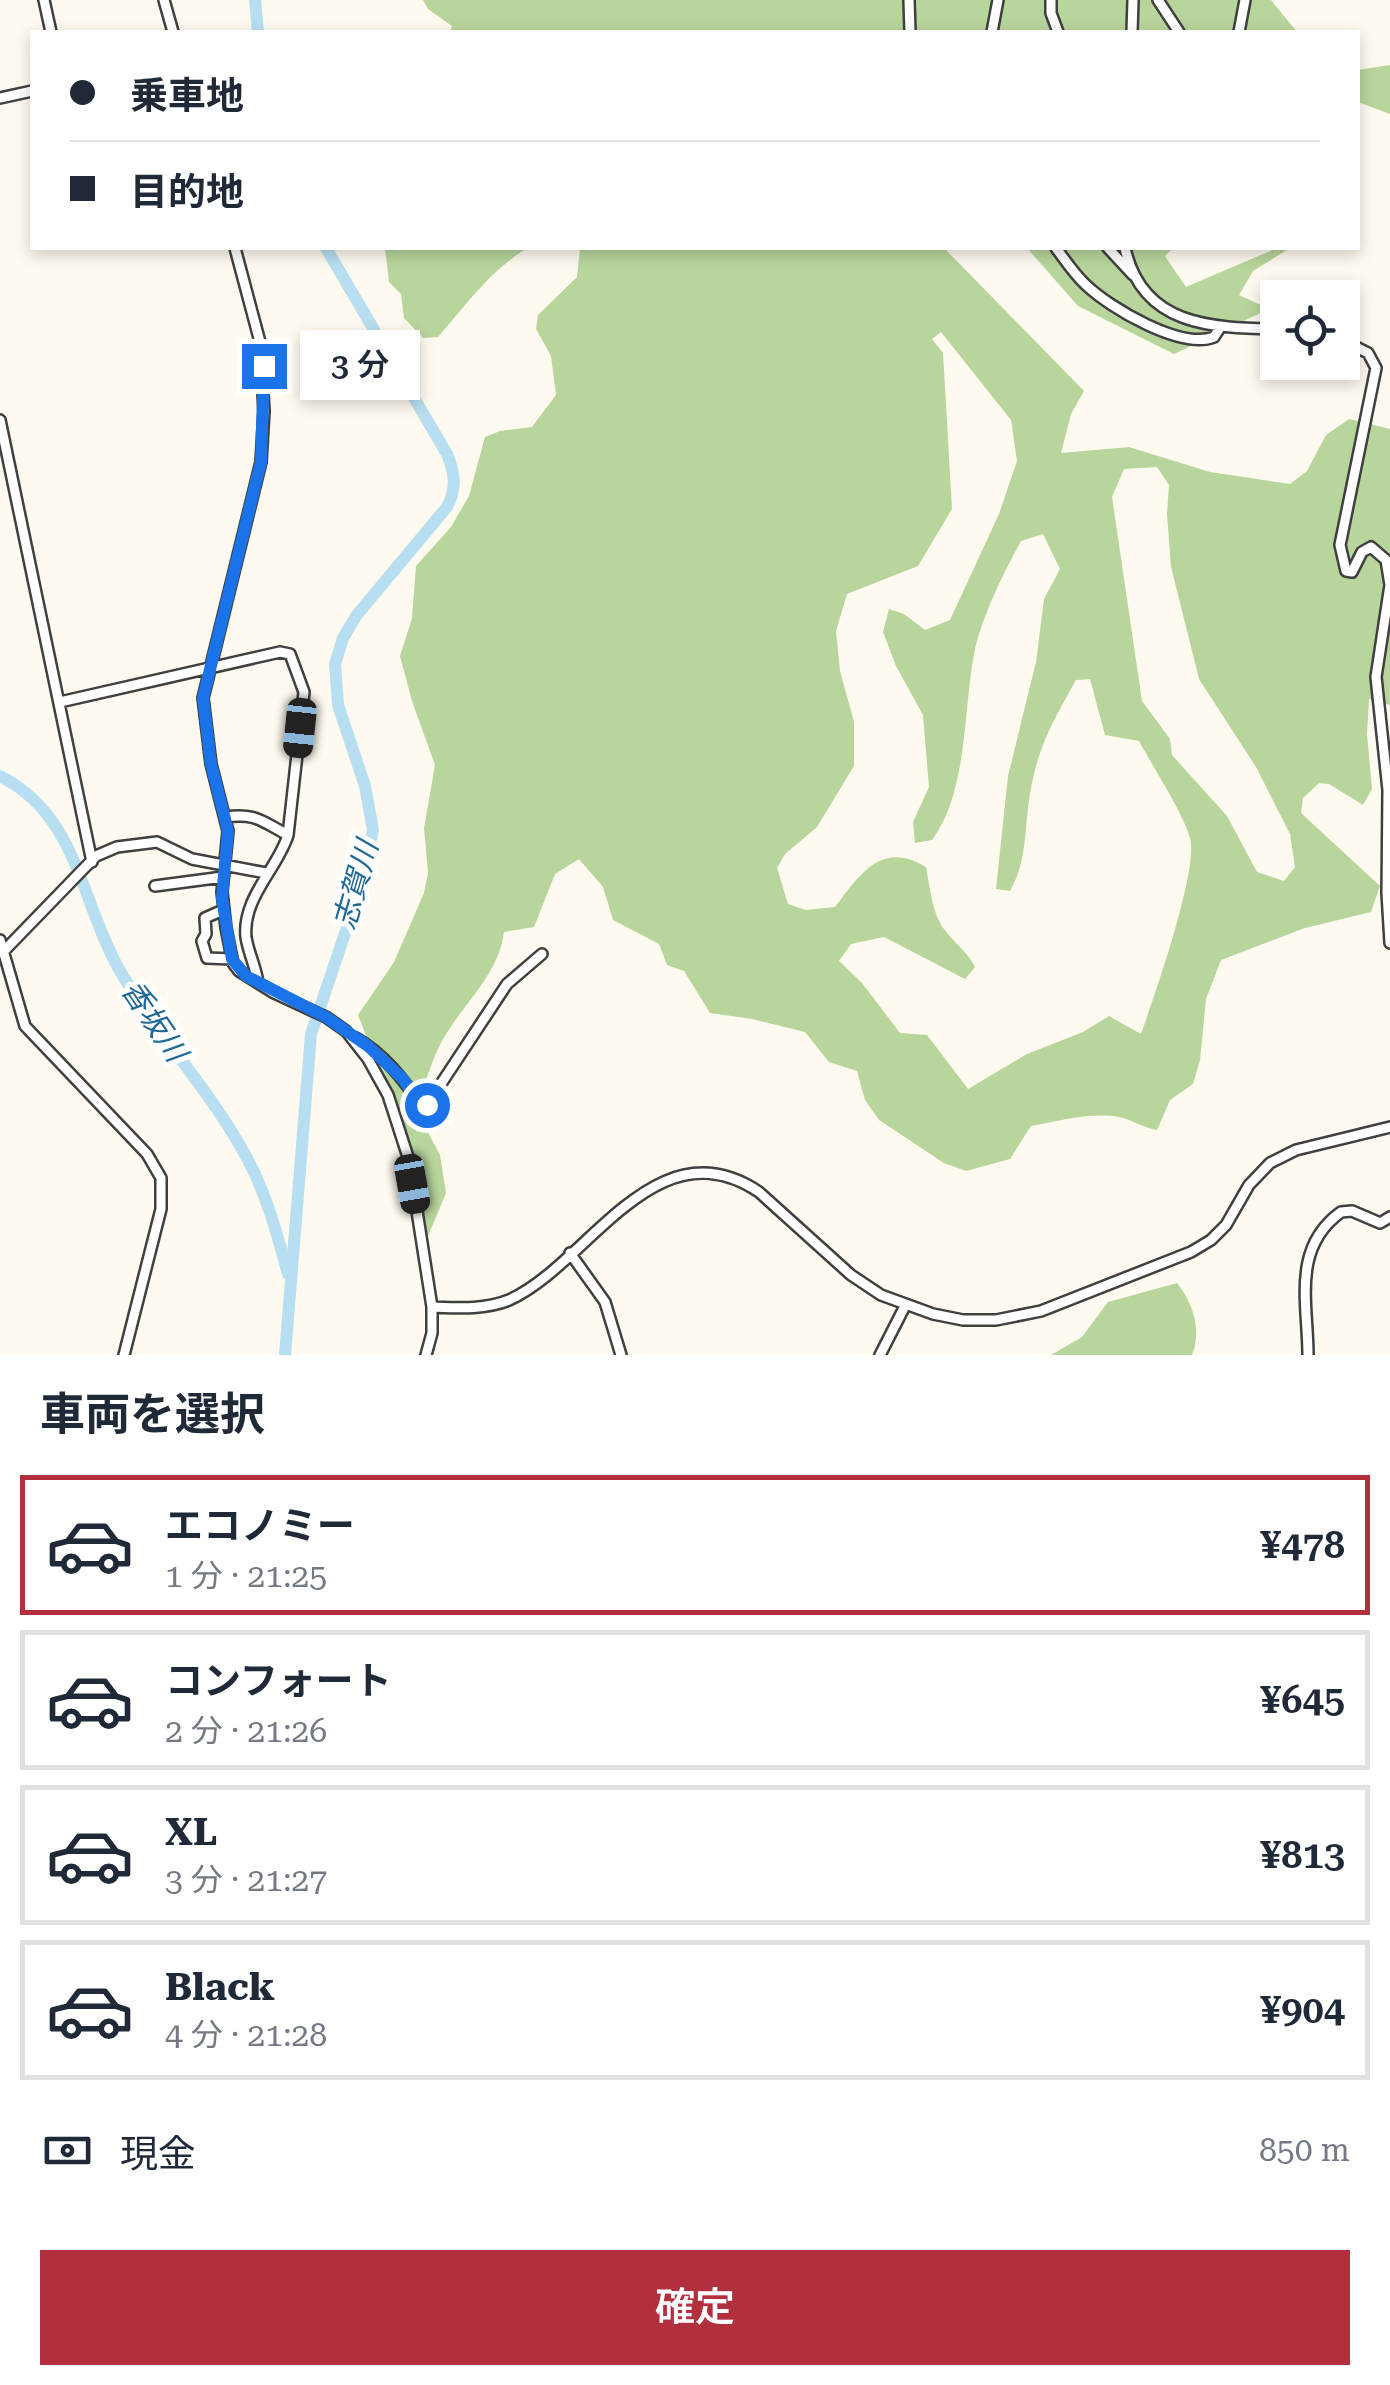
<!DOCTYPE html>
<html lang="ja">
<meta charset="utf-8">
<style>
:root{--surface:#fff;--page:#f6f6f7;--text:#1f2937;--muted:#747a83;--line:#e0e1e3;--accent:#b2303d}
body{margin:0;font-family:"Roboto Serif","Noto Sans JP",serif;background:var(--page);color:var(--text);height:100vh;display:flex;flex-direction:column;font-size:38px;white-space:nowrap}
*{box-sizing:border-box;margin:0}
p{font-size:32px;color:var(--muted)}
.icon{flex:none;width:55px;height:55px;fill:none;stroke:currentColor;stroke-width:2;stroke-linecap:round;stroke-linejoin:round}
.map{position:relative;height:1355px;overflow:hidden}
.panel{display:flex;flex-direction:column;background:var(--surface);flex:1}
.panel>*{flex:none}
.guide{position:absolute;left:30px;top:30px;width:1330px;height:220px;border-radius:0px;box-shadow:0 5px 15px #0003;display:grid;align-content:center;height:220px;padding:0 40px;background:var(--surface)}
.controls{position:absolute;left:1260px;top:280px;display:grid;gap:20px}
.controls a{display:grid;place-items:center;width:100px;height:100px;border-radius:0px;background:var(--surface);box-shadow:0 5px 15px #0003;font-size:50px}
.end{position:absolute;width:45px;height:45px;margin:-22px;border:12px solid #1a73e8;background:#fff;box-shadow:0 0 0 5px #fff}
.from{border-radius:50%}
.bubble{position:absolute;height:70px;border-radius:0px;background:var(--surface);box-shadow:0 5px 15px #0003;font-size:32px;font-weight:600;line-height:70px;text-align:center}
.car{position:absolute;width:30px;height:60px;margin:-30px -15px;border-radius:12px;box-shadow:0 0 8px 2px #0007;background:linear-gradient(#222 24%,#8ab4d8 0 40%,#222 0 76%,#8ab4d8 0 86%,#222 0)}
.guide b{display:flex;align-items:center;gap:35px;height:95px;font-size:38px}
.guide b+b{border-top:2px solid var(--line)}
.guide i{width:25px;height:25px;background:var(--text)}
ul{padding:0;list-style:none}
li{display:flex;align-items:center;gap:30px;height:140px;margin:0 20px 15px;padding:0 20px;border:5px solid var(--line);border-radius:0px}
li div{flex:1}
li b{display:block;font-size:38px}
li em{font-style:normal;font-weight:600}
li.on{border-color:var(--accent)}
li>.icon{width:90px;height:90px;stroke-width:1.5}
h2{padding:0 40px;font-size:45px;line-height:120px}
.pay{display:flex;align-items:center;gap:25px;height:110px;padding:0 40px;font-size:38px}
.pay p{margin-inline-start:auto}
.action{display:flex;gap:20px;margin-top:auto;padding:20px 40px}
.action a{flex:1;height:115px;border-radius:0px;background:var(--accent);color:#fff;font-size:40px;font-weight:600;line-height:115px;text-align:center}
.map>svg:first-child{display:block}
.forest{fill:#b8d59c;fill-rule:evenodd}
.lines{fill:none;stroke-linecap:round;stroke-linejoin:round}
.river{stroke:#b7def1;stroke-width:12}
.minor-casing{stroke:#404040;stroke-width:14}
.minor{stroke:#fff;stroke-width:9}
.route{stroke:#1a73e8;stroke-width:12}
.labels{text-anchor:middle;stroke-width:10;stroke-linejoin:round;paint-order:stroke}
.water-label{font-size:30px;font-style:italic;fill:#206895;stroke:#fff}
</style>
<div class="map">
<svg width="1390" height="1355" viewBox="0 0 1390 1355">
<rect width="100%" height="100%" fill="#fefaef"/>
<!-- forest -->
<path class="forest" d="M 423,0 L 1271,0 L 1297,32 L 450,32 L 452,26 L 428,9 Z
M 1390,65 L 1390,114 L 1358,102 L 1358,70 Z
M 385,248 L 528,248 C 492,268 465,306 438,337 L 423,338 L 404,318 L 401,294 L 389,282 Z
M 580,248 L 948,248 L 947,251 L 1084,391 L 1071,414 L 1061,453 L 1129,447 L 1210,472 L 1290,484 L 1307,471 L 1326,435 L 1349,419 L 1390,429 L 1390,705 L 1369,699 L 1367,734 L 1372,789 L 1363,805 L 1329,784 L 1319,783 L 1303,798 L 1301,813 L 1380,886 L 1371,912 L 1305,928 L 1221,960 L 1206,999 L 1200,1060 L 1193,1084 L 1170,1100 L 1157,1130 C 1143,1128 1133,1120 1119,1117 C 1092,1112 1058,1121 1031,1126 L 1010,1159 L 966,1171 L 944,1163 L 879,1120 L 865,1100 L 857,1071 L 829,1062 L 805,1032 L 752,1019 L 710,1013 L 684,971 L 667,965 L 659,944 L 613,920 L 603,887 L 579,859 L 555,874 L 534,927 L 504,932 C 498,979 457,1008 438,1049 C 429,1068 423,1090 416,1110 L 440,1155 L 446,1193 L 426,1241 L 419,1172 L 358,1015 L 394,962 L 424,893 L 428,873 L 424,828 L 435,765 L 412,701 L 400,656 L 412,618 L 416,566 L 451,527 L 469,496 L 485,437 L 500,431 L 532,427 L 556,395 L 551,356 L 536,329 L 538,315 L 577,277 ZM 941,332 L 1011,420 L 1017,461 L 999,514 L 950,620 L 925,630 L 904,614 L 889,609 L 883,632 L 896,666 L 923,715 L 929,787 L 913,822 L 915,843 L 932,840 C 968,791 963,712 974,654 C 981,618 1004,572 1021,541 L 1043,534 L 1060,569 L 1044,599 L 1036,662 L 1008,776 L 996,889 L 1010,891 C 1028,859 1024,829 1030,794 C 1038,746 1053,721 1076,680 L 1090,679 L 1105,735 L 1139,741 C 1153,767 1183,813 1190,838 C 1199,869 1154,998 1141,1034 L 1109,1016 L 1083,1032 L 1027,1054 L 968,1089 L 927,1035 L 900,1033 L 862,983 L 839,961 L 851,944 L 884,937 L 965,979 L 975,967 C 967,951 954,943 944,929 C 932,913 930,887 926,867 C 882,840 860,874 835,907 L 806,910 L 788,904 L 777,868 L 785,854 L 817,827 L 854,766 L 854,722 L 840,671 L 836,631 L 847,594 L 918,566 L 952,509 L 943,353 L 932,339 ZM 1157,467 L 1169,485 L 1167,514 L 1171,567 L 1199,679 L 1256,767 L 1290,834 L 1295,867 L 1284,881 L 1257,872 L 1227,816 L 1172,755 L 1170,739 L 1142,701 L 1112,497 L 1124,469 Z
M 1027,248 L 1173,248 L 1165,256 L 1186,287 L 1277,248 L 1290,248 L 1253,271 L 1239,295 L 1269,309 L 1174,354 L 1078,306 Z
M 1177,1283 C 1193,1303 1202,1330 1192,1355 L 1051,1355 L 1082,1337 L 1108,1302 Z"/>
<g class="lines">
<!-- river -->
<path class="river" d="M 255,0 L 258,32
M 0,776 C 78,815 80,901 120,971 C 158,1036 212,1092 248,1160 C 267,1196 277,1234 288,1274
M 285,1355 L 311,1034 L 360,889 L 373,830 L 365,786 L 338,705 L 335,664 L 343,638 L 356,616 L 447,507 C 457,488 455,474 447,454 L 326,248"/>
<!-- minor casing -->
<g class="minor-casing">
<path id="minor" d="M 44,0 L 51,32
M 164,0 L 173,32
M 909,0 L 910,32
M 1051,0 L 1051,13 L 1058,32
M 1158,0 L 1179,32
M 992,32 L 998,0
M 1132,32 L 1133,0
M 1239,32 L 1245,0
M 0,98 L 32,91
M 235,248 L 260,342 L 264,411 L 261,462 L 203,698 L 211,764 L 228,831 L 222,892 L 226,928 L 233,963 L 239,971 L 274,993 L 326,1017 L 346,1031 L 368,1059 L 388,1095 L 409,1160 L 432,1307 L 432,1333 L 426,1355
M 1056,248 C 1065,260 1074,274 1086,285 C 1110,308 1181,350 1214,337 L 1221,326
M 1108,248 L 1133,275
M 1125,248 C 1142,326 1211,328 1278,329
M 1342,340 L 1368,353 L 1376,368 L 1340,545 L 1346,571 L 1352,572 L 1362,552 L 1371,547 L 1386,560 L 1390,585 L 1376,677 L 1388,790 L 1387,893 L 1390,943
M 404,356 L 406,355
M 0,420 L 92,862
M 60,702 L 280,652 L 290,654 L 304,692 L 288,835 C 278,868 242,898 246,937 C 248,952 256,967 258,983
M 225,817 C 257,813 261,821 288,835
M 155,886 L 223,877
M 223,910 L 205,918 L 206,934 L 202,941 L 207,958 L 232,959
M 0,940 L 25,1026 L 147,1154 L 161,1178 L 161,1209 L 124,1355
M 2,953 L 96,856 L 117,847 L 157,842 L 192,859 L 266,873
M 356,1038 C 384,1054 403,1079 421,1105 L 427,1105 L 507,984 L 542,954
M 570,1253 L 605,1302 L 621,1355
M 432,1307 C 457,1308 485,1310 509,1300 C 588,1265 655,1122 759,1192 L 851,1275 L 881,1295 L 933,1314 L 963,1320 L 996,1320 L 1041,1311 L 1191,1252 L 1211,1240 L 1226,1225 L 1249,1185 L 1270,1163 L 1296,1150 L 1390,1127
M 880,1355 L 905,1306
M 1308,1355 C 1308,1304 1291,1248 1341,1212 L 1352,1211 L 1380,1223 L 1390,1217"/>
</g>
<!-- minor -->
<use href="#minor" class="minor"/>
</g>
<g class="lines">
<!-- route -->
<path class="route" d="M 264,366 L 261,462 L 203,698 L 211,764 L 228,831 L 222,898 L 232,959 L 246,976 L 326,1017 L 368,1046 L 403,1079 L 421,1105 L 427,1105"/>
</g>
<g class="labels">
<!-- water labels -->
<g class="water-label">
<text transform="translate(356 885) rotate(-74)" y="10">志賀川</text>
<text transform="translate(154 1021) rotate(56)" y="10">香坂川</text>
</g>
</g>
</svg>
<div class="controls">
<a><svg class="icon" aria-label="locate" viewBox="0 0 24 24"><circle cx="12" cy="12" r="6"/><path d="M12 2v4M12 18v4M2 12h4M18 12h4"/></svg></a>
</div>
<i class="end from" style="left:427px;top:1105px"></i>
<i class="end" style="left:264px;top:366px"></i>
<div class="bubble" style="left:300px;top:330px;width:120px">3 分</div>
<i class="car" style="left:300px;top:728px;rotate:186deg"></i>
<i class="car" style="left:412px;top:1184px;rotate:170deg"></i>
<div class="guide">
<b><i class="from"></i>乗車地</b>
<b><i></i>目的地</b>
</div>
</div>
<section class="panel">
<h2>車両を選択</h2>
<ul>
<li class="on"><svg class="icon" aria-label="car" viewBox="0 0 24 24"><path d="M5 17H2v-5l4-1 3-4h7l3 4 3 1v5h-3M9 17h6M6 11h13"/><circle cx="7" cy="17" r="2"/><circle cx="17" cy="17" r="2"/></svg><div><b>エコノミー</b><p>1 分 · 21:25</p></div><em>¥478</em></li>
<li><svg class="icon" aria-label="car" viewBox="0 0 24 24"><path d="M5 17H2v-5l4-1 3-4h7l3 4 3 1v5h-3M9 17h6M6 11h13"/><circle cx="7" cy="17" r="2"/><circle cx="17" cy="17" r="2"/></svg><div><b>コンフォート</b><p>2 分 · 21:26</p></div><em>¥645</em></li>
<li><svg class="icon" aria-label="car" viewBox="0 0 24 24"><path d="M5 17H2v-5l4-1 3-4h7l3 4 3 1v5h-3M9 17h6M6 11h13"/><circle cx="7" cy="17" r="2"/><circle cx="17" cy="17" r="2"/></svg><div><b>XL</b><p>3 分 · 21:27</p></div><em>¥813</em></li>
<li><svg class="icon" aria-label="car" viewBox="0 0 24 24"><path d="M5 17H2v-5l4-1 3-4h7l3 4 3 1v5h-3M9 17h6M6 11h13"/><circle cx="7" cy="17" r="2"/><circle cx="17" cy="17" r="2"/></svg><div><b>Black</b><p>4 分 · 21:28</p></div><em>¥904</em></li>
</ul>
<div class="pay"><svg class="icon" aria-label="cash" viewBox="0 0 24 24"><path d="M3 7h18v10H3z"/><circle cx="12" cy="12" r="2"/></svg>現金<p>850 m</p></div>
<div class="action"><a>確定</a></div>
</section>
